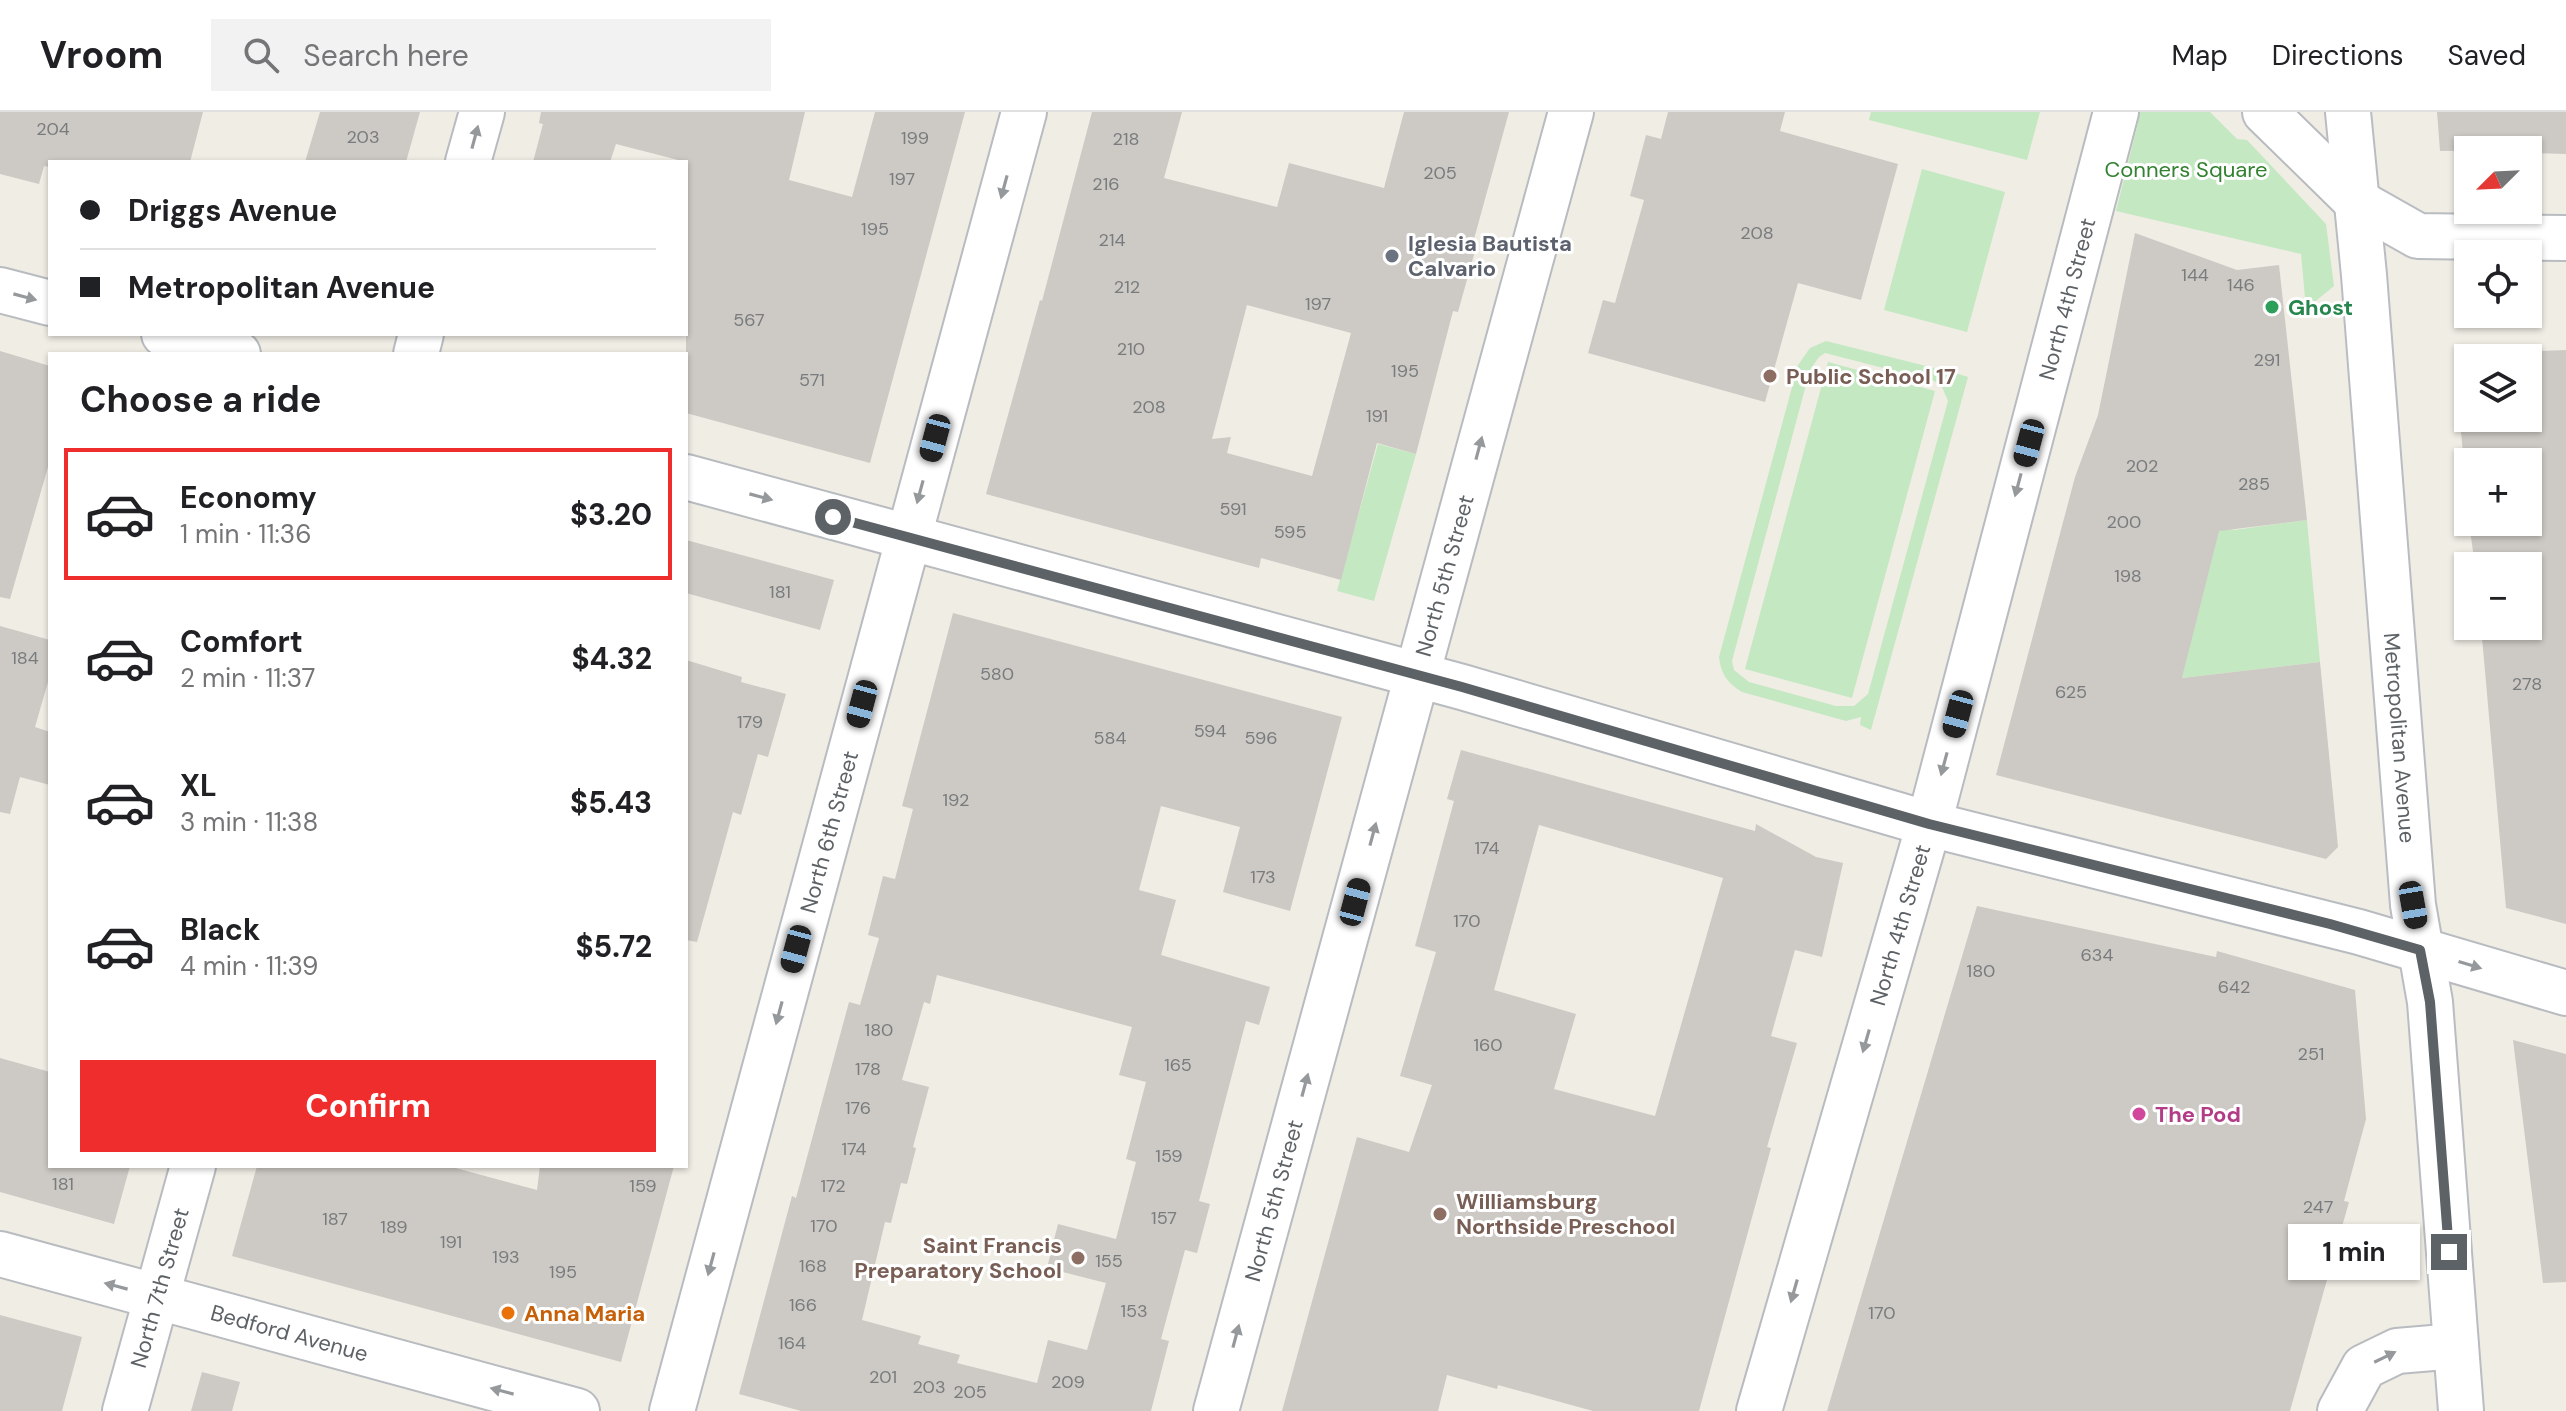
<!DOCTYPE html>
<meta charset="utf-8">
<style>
:root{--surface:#fff;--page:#f2f2f2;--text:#202124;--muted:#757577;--line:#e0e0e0;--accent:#ef2d2c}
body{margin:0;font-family:"DM Sans",sans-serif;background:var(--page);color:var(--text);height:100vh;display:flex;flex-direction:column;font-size:30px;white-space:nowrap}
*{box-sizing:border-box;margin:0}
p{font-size:26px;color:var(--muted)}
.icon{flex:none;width:44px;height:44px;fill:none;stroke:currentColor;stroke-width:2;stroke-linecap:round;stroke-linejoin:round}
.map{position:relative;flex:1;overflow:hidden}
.drawer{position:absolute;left:48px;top:240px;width:640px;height:816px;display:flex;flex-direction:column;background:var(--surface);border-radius:0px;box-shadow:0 2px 6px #0004}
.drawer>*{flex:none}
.banner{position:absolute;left:48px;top:48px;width:640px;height:176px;border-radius:0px;box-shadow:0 2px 6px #0004;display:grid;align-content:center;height:176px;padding:0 32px;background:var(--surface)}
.needle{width:52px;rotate:246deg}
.buttons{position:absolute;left:2454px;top:24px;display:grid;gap:16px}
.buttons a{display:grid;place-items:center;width:88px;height:88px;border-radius:0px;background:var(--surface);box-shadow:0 2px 6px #0004;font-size:40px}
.end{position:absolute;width:36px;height:36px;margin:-18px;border:10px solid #5d6266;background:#fff;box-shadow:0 0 0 4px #fff}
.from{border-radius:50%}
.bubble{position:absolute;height:56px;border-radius:0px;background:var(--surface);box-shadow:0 2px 6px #0004;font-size:26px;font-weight:700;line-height:56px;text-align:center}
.car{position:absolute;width:24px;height:48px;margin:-24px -12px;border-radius:10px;box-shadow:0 0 6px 2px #0007;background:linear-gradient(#222 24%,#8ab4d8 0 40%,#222 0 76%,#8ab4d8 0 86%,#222 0)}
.banner b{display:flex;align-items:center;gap:28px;height:76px;font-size:30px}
.banner b+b{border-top:2px solid var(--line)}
.banner i{width:20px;height:20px;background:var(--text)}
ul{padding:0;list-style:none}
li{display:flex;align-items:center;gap:24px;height:132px;margin:0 16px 12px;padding:0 16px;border:4px solid transparent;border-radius:0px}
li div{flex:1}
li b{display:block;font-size:30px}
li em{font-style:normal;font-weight:700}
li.selected{border-color:var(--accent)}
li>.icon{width:72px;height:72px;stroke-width:1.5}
h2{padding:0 32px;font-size:36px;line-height:96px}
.cta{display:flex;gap:16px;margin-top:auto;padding:16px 32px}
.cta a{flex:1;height:92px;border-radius:0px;background:var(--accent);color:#fff;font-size:32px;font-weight:700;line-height:92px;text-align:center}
header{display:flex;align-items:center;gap:48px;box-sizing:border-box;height:112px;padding:0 40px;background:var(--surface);border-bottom:2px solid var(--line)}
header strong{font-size:38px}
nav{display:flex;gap:44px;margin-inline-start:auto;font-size:28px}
.search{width:560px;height:72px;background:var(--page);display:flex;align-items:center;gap:20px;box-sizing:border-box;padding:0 28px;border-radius:0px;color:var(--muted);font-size:30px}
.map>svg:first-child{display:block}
.green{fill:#c4e8c1;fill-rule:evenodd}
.building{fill:#cdc9c4;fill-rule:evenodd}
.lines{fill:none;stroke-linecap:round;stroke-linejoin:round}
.street-casing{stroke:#b8bbbf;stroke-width:48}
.secondary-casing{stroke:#b9bcc1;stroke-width:48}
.street{stroke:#fff;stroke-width:44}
.secondary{stroke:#fff;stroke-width:44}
.oneway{fill:#96999c}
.route{stroke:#5d6266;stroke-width:10}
.worship-dot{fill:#6b7280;stroke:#fff;stroke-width:3}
.leisure-dot{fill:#2e9e5b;stroke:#fff;stroke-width:3}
.education-dot{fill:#8d6e63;stroke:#fff;stroke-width:3}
.hotel-dot{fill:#d1479c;stroke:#fff;stroke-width:3}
.food-dot{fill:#e8710a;stroke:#fff;stroke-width:3}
.labels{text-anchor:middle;stroke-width:6;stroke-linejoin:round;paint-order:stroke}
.number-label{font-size:18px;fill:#797c7e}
.park-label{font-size:22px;fill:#328230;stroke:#fff}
.worship-label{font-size:22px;font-weight:bold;fill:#5b616d;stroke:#fff;text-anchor:start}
.street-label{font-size:22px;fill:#5d6266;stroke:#fff}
.leisure-label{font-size:22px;font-weight:bold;fill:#27864d;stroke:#fff;text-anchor:start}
.education-label{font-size:22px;font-weight:bold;fill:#785e54;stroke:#fff;text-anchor:start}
.hotel-label{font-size:22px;font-weight:bold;fill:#b23c85;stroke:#fff;text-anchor:start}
.food-label{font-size:22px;font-weight:bold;fill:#c56008;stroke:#fff;text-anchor:start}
</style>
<header>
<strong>Vroom</strong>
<div class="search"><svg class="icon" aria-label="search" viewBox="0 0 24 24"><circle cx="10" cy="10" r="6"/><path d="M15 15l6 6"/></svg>Search here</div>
<nav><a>Map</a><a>Directions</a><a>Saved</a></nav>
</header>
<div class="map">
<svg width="2566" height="1299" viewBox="0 0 2566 1299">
<rect width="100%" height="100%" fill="#f0ede5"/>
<!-- green -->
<path class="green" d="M 1871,0 L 2040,0 L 2027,48 L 1869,8 Z
M 2135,0 L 2210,0 L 2237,27 L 2247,28 L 2326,112 L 2334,174 L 2306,197 L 2301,142 L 2116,99 L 2138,11 Z
M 1922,57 L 2005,80 L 1967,220 L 1884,198 Z
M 1826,229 L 1942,258 L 1953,270 L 1955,261 L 1968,265 L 1871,618 L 1860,613 L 1861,605 L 1846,609 L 1742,580 C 1728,571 1721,563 1719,545 L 1798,253 L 1810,236 ZM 1825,241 L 1934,269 L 1942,275 L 1948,289 L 1868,582 L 1854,594 L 1836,594 L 1749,570 L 1734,558 L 1732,549 L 1810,258 L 1819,245 Z
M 1828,250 L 1935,279 L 1852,586 L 1745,557 Z
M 1378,332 L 1416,342 L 1374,489 L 1337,479 Z
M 2307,408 L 2320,550 L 2182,566 L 2218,413 L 2234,418 Z"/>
<!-- building -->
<path class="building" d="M 0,0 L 203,0 L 190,50 L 50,50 L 50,55 L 44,54 L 39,72 L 0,62 Z
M 320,0 L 420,0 L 406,50 L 305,50 Z
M 541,0 L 805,0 L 789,68 L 852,85 L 875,0 L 965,0 L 870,351 L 686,301 L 686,50 L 616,32 L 610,50 L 533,50 L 543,12 L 539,11 Z
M 1092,0 L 1182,0 L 1164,66 L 1277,95 L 1289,51 L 1384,76 L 1404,0 L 1509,0 L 1471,138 L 1475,139 L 1458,200 L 1453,199 L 1416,342 L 1377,331 L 1341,468 L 1261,446 L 1259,456 L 986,382 L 1040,188 L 1042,189 ZM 1247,193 L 1351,221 L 1312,364 L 1227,341 L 1231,325 L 1212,327 Z
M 1668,0 L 1785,0 L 1780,19 L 1898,52 L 1861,188 L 1798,171 L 1765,290 L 1588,241 L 1603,188 L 1615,191 L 1644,88 L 1630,84 L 1646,23 L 1661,27 Z
M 2437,0 L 2566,0 L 2566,42 L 2528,41 L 2528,38 L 2440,39 Z
M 2135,121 L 2237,158 L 2279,153 L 2307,408 L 2219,419 L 2182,566 L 2320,550 L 2338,735 L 2326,747 L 1996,663 L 2075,365 L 2098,303 Z
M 2566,238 L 2566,812 L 2506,796 L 2481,514 L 2528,514 L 2528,454 L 2475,454 L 2469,410 L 2528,410 L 2528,350 L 2468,350 L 2468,397 L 2454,242 ZM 2468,246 L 2528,246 L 2528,306 L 2468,306 Z
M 0,239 L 50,254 L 50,348 L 10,487 L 0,485 Z
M 686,428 L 834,468 L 820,518 L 686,481 Z
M 953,501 L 1342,605 L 1290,799 L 1223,780 L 1240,715 L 1161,694 L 1139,778 L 1176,788 L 1161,843 L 1270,875 L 1259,913 L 1246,909 L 1199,1089 L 1210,1092 L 1197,1141 L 1185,1138 L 1161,1227 L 1169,1229 L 1151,1299 L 801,1299 L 739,1282 L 792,1084 L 796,1086 L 849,890 L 860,893 L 879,826 L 868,823 L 883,764 L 895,767 L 913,697 L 902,694 ZM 937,863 L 1132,915 L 1119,963 L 1146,970 L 1126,1047 L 1136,1050 L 1116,1127 L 1058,1112 L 1047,1156 L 1106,1171 L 1087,1238 L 1048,1228 L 1037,1271 L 957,1251 L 960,1243 L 918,1232 L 921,1224 L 862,1208 L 885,1110 L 891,1111 L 901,1071 L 907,1072 L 916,1036 L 913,1035 L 929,975 L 902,968 L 924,890 L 930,892 Z
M 0,514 L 50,528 L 50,563 L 35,615 L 50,620 L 50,673 L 20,665 L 10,702 L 0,700 Z
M 686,548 L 742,565 L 741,570 L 786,582 L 768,645 L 758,642 L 741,703 L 733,700 L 697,830 L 686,828 Z
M 1461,638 L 1755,719 L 1756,712 L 1816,745 L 1843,751 L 1822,845 L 1795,838 L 1771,924 L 1797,931 L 1767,1035 L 1771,1036 L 1699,1299 L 1593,1299 L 1498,1273 L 1497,1277 L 1447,1263 L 1438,1299 L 1282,1299 L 1357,1025 L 1409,1040 L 1432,973 L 1400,964 L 1436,840 L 1415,834 L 1454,689 L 1447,687 ZM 1539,713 L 1723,766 L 1655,1004 L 1554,977 L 1576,902 L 1494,878 Z
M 1977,794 L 2216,845 L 2217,839 L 2355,878 L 2366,1007 L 2344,1089 L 2349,1090 L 2290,1299 L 1827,1299 Z
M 2513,928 L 2566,942 L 2566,1170 L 2543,1171 Z
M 0,946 L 50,960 L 50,1054 L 130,1054 L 114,1112 L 0,1080 Z
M 257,1054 L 448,1054 L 537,1078 L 540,1054 L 674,1054 L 621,1250 L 232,1144 Z
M 0,1203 L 82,1225 L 62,1299 L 0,1299 Z
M 202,1260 L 240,1270 L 232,1299 L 191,1299 Z"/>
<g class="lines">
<!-- street casing -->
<g class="street-casing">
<g id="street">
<path d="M 2265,0 L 2356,89"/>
<path d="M 468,50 L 482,0"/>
<path d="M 0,178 L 50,191"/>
<path d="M 164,222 L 238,242"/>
<path d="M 416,242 L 421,222"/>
<path d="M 686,365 L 1462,575 L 1929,712 L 2359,820 L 2566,881"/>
<path id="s1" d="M 0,1142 L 577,1299"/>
<path id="s2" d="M 125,1299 L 193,1054"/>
<path id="s3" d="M 672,1299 L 1024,0"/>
<path id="s4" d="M 1216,1299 L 1571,0"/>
<path id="s5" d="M 1759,1299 L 1929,712 L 2116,0"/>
<path d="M 2340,1299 L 2364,1255 L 2397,1239 L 2456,1234"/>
</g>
</g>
<!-- secondary casing -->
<g class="secondary-casing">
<g id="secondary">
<path id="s6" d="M 2348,0 L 2364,163 L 2413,793 L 2430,890 L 2461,1299"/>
<path d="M 2356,89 L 2418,124 L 2566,126"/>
</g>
</g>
<!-- street -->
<use href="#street" class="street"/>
<!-- secondary -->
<use href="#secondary" class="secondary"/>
</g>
<!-- one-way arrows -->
<defs><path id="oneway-solid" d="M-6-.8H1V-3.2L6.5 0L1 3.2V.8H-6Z" transform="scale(2)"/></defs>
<g class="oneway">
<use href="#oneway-solid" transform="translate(475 25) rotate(-75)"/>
<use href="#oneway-solid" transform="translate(1004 75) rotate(105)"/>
<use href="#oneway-solid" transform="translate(25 185) rotate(15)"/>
<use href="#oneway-solid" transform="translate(1479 336) rotate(-75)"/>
<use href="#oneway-solid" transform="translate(2018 373) rotate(105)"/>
<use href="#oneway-solid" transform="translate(920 380) rotate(105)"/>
<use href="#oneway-solid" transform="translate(761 385) rotate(15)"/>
<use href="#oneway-solid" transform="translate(1944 652) rotate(105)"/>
<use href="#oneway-solid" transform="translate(1373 722) rotate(-75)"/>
<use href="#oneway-solid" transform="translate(2470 853) rotate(17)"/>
<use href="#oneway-solid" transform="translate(779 901) rotate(105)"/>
<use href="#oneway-solid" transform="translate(1866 929) rotate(106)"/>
<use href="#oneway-solid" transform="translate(1305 973) rotate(-75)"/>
<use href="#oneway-solid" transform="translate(711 1152) rotate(105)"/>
<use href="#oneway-solid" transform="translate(116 1174) rotate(-165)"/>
<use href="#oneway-solid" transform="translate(1794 1179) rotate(106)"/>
<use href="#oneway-solid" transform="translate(1236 1224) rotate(-75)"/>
<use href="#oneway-solid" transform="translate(2385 1245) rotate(-26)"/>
<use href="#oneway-solid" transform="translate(502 1279) rotate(-165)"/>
</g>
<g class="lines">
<!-- route -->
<path class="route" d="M 833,405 L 1462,575 L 1929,712 L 2330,812 L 2420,838 L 2430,890 L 2449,1140"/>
</g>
<!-- markers -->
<circle class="worship-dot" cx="1392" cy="144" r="8"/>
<circle class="leisure-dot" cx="2272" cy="195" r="8"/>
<g class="education-dot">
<circle cx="1770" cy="264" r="8"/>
<circle cx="1440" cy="1102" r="8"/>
<circle cx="1078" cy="1146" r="8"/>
</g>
<circle class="hotel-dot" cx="2139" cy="1002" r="8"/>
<circle class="food-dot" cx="508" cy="1201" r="8"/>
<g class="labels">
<!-- number labels -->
<g class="number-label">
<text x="53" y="23">204</text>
<text x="363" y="31">203</text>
<text x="915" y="32">199</text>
<text x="1126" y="33">218</text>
<text x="1440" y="67">205</text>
<text x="902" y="73">197</text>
<text x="1106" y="78">216</text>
<text x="875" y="123">195</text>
<text x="1757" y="127">208</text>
<text x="1112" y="134">214</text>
<text x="2195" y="169">144</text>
<text x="2241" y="179">146</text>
<text x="1127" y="181">212</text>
<text x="1318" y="198">197</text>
<text x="749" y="214">567</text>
<text x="1131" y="243">210</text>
<text x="2267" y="254">291</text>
<text x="1405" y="265">195</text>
<text x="812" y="274">571</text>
<text x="1149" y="301">208</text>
<text x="1377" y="310">191</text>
<text x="2142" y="360">202</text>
<text x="2254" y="378">285</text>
<text x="1233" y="403">591</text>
<text x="2124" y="416">200</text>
<text x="1290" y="426">595</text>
<text x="2128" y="470">198</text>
<text x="780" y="486">181</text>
<text x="25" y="552">184</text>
<text x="997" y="568">580</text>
<text x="2527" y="578">278</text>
<text x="2071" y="586">625</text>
<text x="750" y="616">179</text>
<text x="1210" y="625">594</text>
<text x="1110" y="632">584</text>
<text x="1261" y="632">596</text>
<text x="956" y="694">192</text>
<text x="1487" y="742">174</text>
<text x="1263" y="771">173</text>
<text x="1467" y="815">170</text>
<text x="2097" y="849">634</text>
<text x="1981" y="865">180</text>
<text x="2234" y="881">642</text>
<text x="879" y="924">180</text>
<text x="1488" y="939">160</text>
<text x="2311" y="948">251</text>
<text x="1178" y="959">165</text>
<text x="868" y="963">178</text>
<text x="858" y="1002">176</text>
<text x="854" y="1043">174</text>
<text x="1169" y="1050">159</text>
<text x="63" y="1078">181</text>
<text x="643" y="1080">159</text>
<text x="833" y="1080">172</text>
<text x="2318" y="1101">247</text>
<text x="1164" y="1112">157</text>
<text x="335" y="1113">187</text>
<text x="824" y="1120">170</text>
<text x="394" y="1121">189</text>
<text x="451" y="1136">191</text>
<text x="506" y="1151">193</text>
<text x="1109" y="1155">155</text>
<text x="813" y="1160">168</text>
<text x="563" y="1166">195</text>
<text x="803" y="1199">166</text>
<text x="1134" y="1205">153</text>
<text x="1882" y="1207">170</text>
<text x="792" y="1237">164</text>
<text x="883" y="1271">201</text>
<text x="1068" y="1276">209</text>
<text x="929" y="1281">203</text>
<text x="970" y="1286">205</text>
</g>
<!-- park labels -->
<g class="park-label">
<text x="2186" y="65">Conners Square</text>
</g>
<!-- worship labels -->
<g class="worship-label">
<text x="1408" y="139">Iglesia Bautista<tspan x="1408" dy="25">Calvario</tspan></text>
</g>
<!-- street labels -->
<g class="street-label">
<text dy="8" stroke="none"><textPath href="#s5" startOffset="1154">North 4th Street</textPath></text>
<text dy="8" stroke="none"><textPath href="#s4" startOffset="866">North 5th Street</textPath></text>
<text dy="8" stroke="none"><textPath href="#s6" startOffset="628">Metropolitan Avenue</textPath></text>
<text dy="8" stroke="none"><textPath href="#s3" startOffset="600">North 6th Street</textPath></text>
<text dy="8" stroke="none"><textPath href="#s5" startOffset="506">North 4th Street</textPath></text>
<text dy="8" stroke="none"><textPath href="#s4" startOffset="218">North 5th Street</textPath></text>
<text dy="8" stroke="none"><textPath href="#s2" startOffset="128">North 7th Street</textPath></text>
<text dy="8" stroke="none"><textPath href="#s1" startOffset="300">Bedford Avenue</textPath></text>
</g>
<!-- leisure labels -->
<g class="leisure-label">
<text x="2288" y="203">Ghost</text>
</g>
<!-- education labels -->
<g class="education-label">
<text x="1786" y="272">Public School 17</text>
<text x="1456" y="1097">Williamsburg<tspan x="1456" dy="25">Northside Preschool</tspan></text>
<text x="1062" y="1141" text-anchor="end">Saint Francis<tspan x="1062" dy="25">Preparatory School</tspan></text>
</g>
<!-- hotel labels -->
<g class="hotel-label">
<text x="2155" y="1010">The Pod</text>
</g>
<!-- food labels -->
<g class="food-label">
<text x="524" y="1209">Anna Maria</text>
</g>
</g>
</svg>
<div class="buttons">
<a><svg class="needle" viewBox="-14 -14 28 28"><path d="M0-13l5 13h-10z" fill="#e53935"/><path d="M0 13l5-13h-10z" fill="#757577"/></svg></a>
<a><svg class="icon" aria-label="locate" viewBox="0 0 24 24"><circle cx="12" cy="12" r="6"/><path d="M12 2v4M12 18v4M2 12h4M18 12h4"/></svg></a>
<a><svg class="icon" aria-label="layers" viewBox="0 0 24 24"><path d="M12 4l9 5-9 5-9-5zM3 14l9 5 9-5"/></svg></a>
<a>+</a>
<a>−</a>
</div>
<i class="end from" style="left:833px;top:405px"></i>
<i class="end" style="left:2449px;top:1140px"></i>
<div class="bubble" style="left:2288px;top:1112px;width:132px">1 min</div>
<i class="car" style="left:935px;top:326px;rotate:195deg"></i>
<i class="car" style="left:2029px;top:331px;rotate:195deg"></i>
<i class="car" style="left:862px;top:592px;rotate:195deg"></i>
<i class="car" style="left:1958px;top:602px;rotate:195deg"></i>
<i class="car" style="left:1355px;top:790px;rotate:15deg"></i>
<i class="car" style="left:2413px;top:793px;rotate:170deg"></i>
<i class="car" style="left:796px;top:837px;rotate:195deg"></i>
<div class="banner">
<b><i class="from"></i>Driggs Avenue</b>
<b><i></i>Metropolitan Avenue</b>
</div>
<section class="drawer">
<h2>Choose a ride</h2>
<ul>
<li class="selected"><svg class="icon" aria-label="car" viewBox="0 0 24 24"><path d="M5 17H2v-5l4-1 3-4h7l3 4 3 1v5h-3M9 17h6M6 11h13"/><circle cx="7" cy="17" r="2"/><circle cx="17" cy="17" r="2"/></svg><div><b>Economy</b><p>1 min · 11:36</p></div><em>$3.20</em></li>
<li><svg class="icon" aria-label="car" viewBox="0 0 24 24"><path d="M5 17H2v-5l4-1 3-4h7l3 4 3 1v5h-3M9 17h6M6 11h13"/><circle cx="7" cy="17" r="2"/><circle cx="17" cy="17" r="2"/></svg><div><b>Comfort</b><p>2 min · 11:37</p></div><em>$4.32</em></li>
<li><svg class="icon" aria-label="car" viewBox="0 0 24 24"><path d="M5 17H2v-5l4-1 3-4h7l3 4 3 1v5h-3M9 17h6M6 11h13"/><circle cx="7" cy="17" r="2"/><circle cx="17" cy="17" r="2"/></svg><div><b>XL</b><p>3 min · 11:38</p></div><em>$5.43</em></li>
<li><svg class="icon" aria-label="car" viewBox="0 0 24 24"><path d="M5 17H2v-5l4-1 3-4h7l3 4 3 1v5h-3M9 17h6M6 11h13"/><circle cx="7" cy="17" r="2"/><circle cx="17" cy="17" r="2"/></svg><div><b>Black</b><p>4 min · 11:39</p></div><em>$5.72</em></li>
</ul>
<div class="cta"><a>Confirm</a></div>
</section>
</div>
